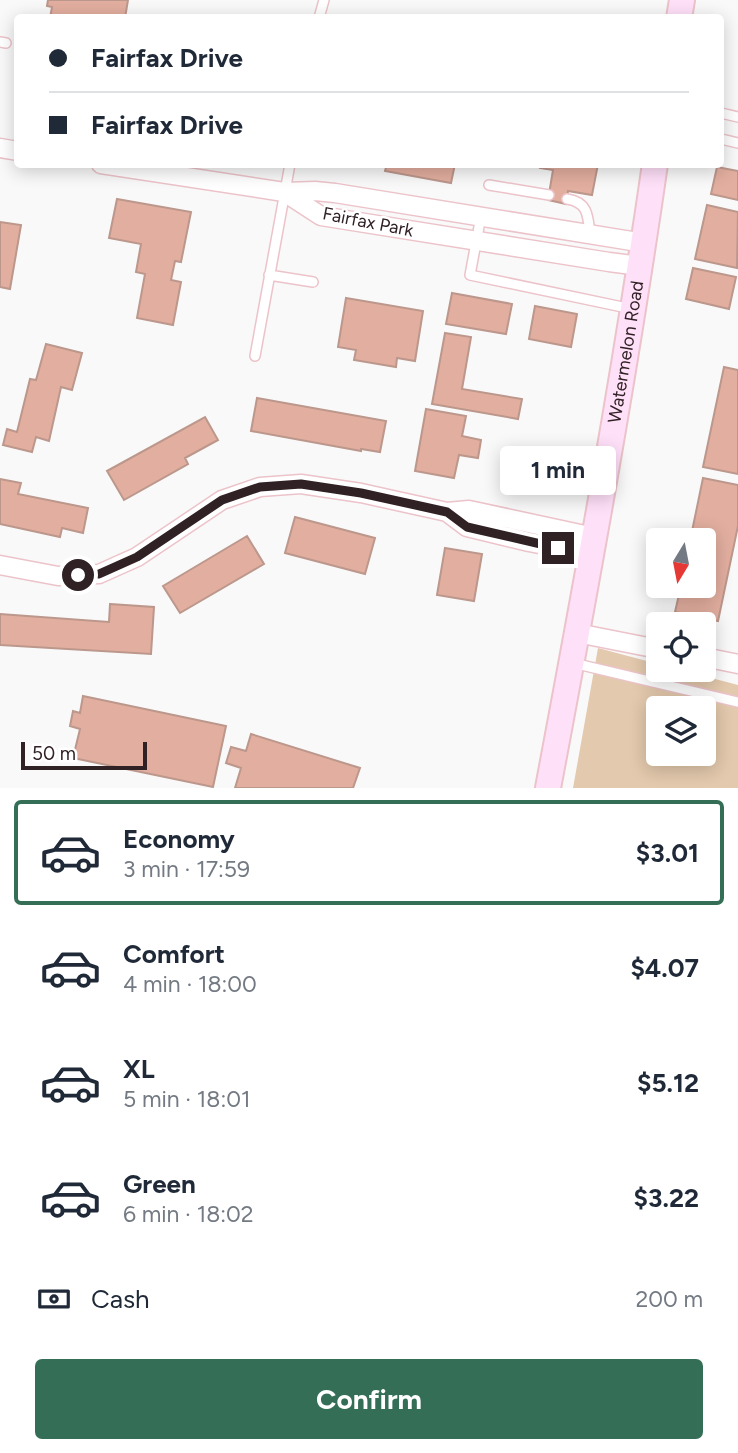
<!DOCTYPE html>
<meta charset="utf-8">
<style>
:root{--surface:#fff;--page:#f2f2f3;--text:#1f2937;--muted:#747a83;--line:#e0e1e3;--accent:#356e56}
body{margin:0;font-family:Figtree,sans-serif;background:var(--page);color:var(--text);height:100vh;display:flex;flex-direction:column;font-size:26px;white-space:nowrap}
*{box-sizing:border-box;margin:0}
p{font-size:23px;color:var(--muted)}
.icon{flex:none;width:38px;height:38px;fill:none;stroke:currentColor;stroke-width:2;stroke-linecap:round;stroke-linejoin:round}
.map{position:relative;height:788px;overflow:hidden}
.details{display:flex;flex-direction:column;background:var(--surface);flex:1}
.details>*{flex:none}
.guide{position:absolute;left:14px;top:14px;width:710px;height:154px;border-radius:7px;box-shadow:0 4px 18px #0003;display:grid;align-content:center;height:154px;padding:0 35px;background:var(--surface)}
.needle{width:46px;rotate:190deg}
.fabs{position:absolute;left:646px;top:528px;display:grid;gap:14px}
.fabs a{display:grid;place-items:center;width:70px;height:70px;border-radius:7px;background:var(--surface);box-shadow:0 4px 18px #0003;font-size:35px}
.scale{position:absolute;left:21px;bottom:18px;width:126px;box-sizing:border-box;padding-left:7px;border:4px solid #302124;border-top:0;font-size:19px;line-height:24px;white-space:nowrap;color:#302124;-webkit-text-stroke:5px #fff;paint-order:stroke}
.end{position:absolute;width:32px;height:32px;margin:-16px;border:9px solid #302124;background:#fff;box-shadow:0 0 0 4px #fff}
.from{border-radius:50%}
.bubble{position:absolute;height:49px;border-radius:7px;background:var(--surface);box-shadow:0 4px 18px #0003;font-size:23px;font-weight:700;line-height:49px;text-align:center}
.guide b{display:flex;align-items:center;gap:24px;height:66px;font-size:26px}
.guide b+b{border-top:2px solid var(--line)}
.guide i{width:18px;height:18px;background:var(--text)}
ul{padding:12px 0 0;list-style:none}
li{display:flex;align-items:center;gap:21px;height:105px;margin:0 14px 10px;padding:0 21px;border:4px solid transparent;border-radius:7px}
li div{flex:1}
li b{display:block;font-size:26px}
li em{font-style:normal;font-weight:700}
li.active{border-color:var(--accent)}
li>.icon{width:63px;height:63px;stroke-width:1.5}
.pay{display:flex;align-items:center;gap:18px;height:77px;padding:0 35px;font-size:26px}
.pay p{margin-inline-start:auto}
.primary-button{display:flex;gap:14px;margin-top:auto;padding:14px 35px}
.primary-button a{flex:1;height:80px;border-radius:7px;background:var(--accent);color:#fff;font-size:28px;font-weight:700;line-height:80px;text-align:center}
.map>svg:first-child{display:block}
.green{fill:#e3c9ad;fill-rule:evenodd}
.building{fill:#e2ae9f;stroke:#bc978c;stroke-width:2}
.lines{fill:none;stroke-linecap:round;stroke-linejoin:round}
.service-casing{stroke:#ecc3ca;stroke-width:12}
.minor-casing{stroke:#ecc3ca;stroke-width:21}
.secondary-casing{stroke:#ecc3ca;stroke-width:28}
.service{stroke:#fff;stroke-width:9}
.minor{stroke:#fff;stroke-width:18}
.secondary{stroke:#ffe0f9;stroke-width:24}
.route{stroke:#302124;stroke-width:9}
.labels{text-anchor:middle;stroke-width:5;stroke-linejoin:round;paint-order:stroke}
.street-label{font-size:18px;fill:#302124;stroke:#fff}
</style>
<div class="map">
<svg width="738" height="788" viewBox="0 0 738 788">
<rect width="100%" height="100%" fill="#f9f9f9"/>
<!-- green -->
<path class="green" d="M 598,648 L 658,664 L 658,670 L 681,670 L 738,685 L 738,788 L 573,788 ZM 658,709 L 704,709 L 704,754 L 658,754 Z"/>
<!-- building -->
<path class="building" d="M 48,0 L 128,0 L 125,18 L 50,18 L 52,7 L 47,6 Z
M 387,164 L 455,164 L 451,183 L 385,171 Z
M 541,164 L 598,164 L 592,195 L 568,191 L 566,204 L 548,200 L 553,170 L 540,168 Z
M 717,167 L 738,171 L 738,200 L 711,194 Z
M 117,199 L 191,212 L 181,262 L 175,261 L 171,280 L 181,282 L 173,325 L 137,318 L 145,274 L 136,272 L 141,244 L 109,238 Z
M 707,205 L 738,212 L 737,268 L 695,259 Z
M 0,222 L 21,225 L 10,289 L 0,287 Z
M 693,268 L 736,277 L 729,309 L 686,299 Z
M 452,293 L 512,304 L 506,334 L 446,324 Z
M 346,298 L 423,311 L 415,361 L 397,358 L 396,367 L 354,360 L 356,350 L 338,347 Z
M 535,306 L 577,314 L 571,347 L 529,339 Z
M 445,333 L 471,337 L 462,389 L 522,399 L 518,419 L 432,404 Z
M 46,344 L 82,353 L 72,390 L 61,387 L 49,441 L 36,437 L 32,452 L 3,445 L 7,429 L 17,432 L 30,379 L 36,380 Z
M 724,367 L 738,370 L 738,474 L 703,467 Z
M 257,398 L 386,421 L 380,452 L 361,449 L 361,451 L 251,431 Z
M 426,409 L 466,416 L 462,436 L 481,440 L 478,458 L 459,455 L 454,478 L 415,471 Z
M 205,417 L 218,440 L 185,458 L 188,464 L 124,500 L 107,471 Z
M 703,478 L 738,485 L 738,526 L 718,621 L 675,612 L 681,586 L 704,586 L 704,541 L 690,541 Z
M 0,479 L 21,483 L 18,494 L 88,508 L 83,533 L 62,528 L 60,537 L 0,524 Z
M 295,517 L 375,538 L 365,574 L 285,553 Z
M 247,536 L 264,564 L 180,613 L 163,586 Z
M 445,548 L 482,554 L 474,601 L 437,595 Z
M 110,604 L 154,607 L 151,654 L 0,645 L 0,614 L 109,622 Z
M 83,696 L 226,726 L 213,787 L 73,758 L 80,729 L 70,726 L 73,711 L 80,713 Z
M 251,734 L 360,768 L 353,788 L 235,788 L 241,768 L 226,763 L 231,747 L 246,751 Z"/>
<g class="lines">
<!-- service casing -->
<g class="service-casing">
<path id="service" d="M 319,18 L 324,0
M 0,42 L 6,43
M 721,113 L 738,117
M 721,139 L 738,143
M 489,185 L 549,195
M 567,199 C 588,202 588,216 590,234
M 481,216 L 470,275 L 632,309
M 269,275 L 313,282
M 255,356 L 290,164
M 573,663 L 738,702"/>
</g>
<!-- minor casing -->
<g class="minor-casing">
<path id="minor" d="M 0,148 L 18,151
M 101,164 L 284,192 L 321,216 L 609,262 L 640,266
M 284,192 L 315,191 L 335,193 L 644,243
M 447,512 L 469,510 L 594,537
M 0,565 L 58,576 L 99,574 L 137,557 L 222,500 L 260,487 L 301,484 L 361,493 L 447,512 L 467,527 L 529,542 L 591,554
M 577,633 L 658,649
M 704,657 L 738,664"/>
</g>
<!-- secondary casing -->
<g class="secondary-casing">
<g id="secondary">
<path d="M 679,18 L 682,0"/>
<path id="s1" d="M 548,788 C 587,581 625,373 655,164"/>
</g>
</g>
<!-- service -->
<use href="#service" class="service"/>
<!-- minor -->
<use href="#minor" class="minor"/>
<!-- secondary -->
<use href="#secondary" class="secondary"/>
</g>
<g class="lines">
<!-- route -->
<path class="route" d="M 78,575 L 99,574 L 137,557 L 222,500 L 260,487 L 301,484 L 361,493 L 447,512 L 467,527 L 558,548"/>
</g>
<g class="labels">
<!-- street labels -->
<g class="street-label">
<text transform="translate(368 222) rotate(11)" y="6">Fairfax Park</text>
<text dy="6" stroke="none"><textPath href="#s1" startOffset="443">Watermelon Road</textPath></text>
</g>
</g>
</svg>
<div class="fabs">
<a><svg class="needle" viewBox="-14 -14 28 28"><path d="M0-13l5 13h-10z" fill="#e53935"/><path d="M0 13l5-13h-10z" fill="#747a83"/></svg></a>
<a><svg class="icon" aria-label="locate" viewBox="0 0 24 24"><circle cx="12" cy="12" r="6"/><path d="M12 2v4M12 18v4M2 12h4M18 12h4"/></svg></a>
<a><svg class="icon" aria-label="layers" viewBox="0 0 24 24"><path d="M12 4l9 5-9 5-9-5zM3 14l9 5 9-5"/></svg></a>
</div>
<div class="scale">50 m</div>
<i class="end from" style="left:78px;top:575px"></i>
<i class="end" style="left:558px;top:548px"></i>
<div class="bubble" style="left:500px;top:446px;width:116px">1 min</div>
<div class="guide">
<b><i class="from"></i>Fairfax Drive</b>
<b><i></i>Fairfax Drive</b>
</div>
</div>
<section class="details">
<ul>
<li class="active"><svg class="icon" aria-label="car" viewBox="0 0 24 24"><path d="M5 17H2v-5l4-1 3-4h7l3 4 3 1v5h-3M9 17h6M6 11h13"/><circle cx="7" cy="17" r="2"/><circle cx="17" cy="17" r="2"/></svg><div><b>Economy</b><p>3 min · 17:59</p></div><em>$3.01</em></li>
<li><svg class="icon" aria-label="car" viewBox="0 0 24 24"><path d="M5 17H2v-5l4-1 3-4h7l3 4 3 1v5h-3M9 17h6M6 11h13"/><circle cx="7" cy="17" r="2"/><circle cx="17" cy="17" r="2"/></svg><div><b>Comfort</b><p>4 min · 18:00</p></div><em>$4.07</em></li>
<li><svg class="icon" aria-label="car" viewBox="0 0 24 24"><path d="M5 17H2v-5l4-1 3-4h7l3 4 3 1v5h-3M9 17h6M6 11h13"/><circle cx="7" cy="17" r="2"/><circle cx="17" cy="17" r="2"/></svg><div><b>XL</b><p>5 min · 18:01</p></div><em>$5.12</em></li>
<li><svg class="icon" aria-label="car" viewBox="0 0 24 24"><path d="M5 17H2v-5l4-1 3-4h7l3 4 3 1v5h-3M9 17h6M6 11h13"/><circle cx="7" cy="17" r="2"/><circle cx="17" cy="17" r="2"/></svg><div><b>Green</b><p>6 min · 18:02</p></div><em>$3.22</em></li>
</ul>
<div class="pay"><svg class="icon" aria-label="cash" viewBox="0 0 24 24"><path d="M3 7h18v10H3z"/><circle cx="12" cy="12" r="2"/></svg>Cash<p>200 m</p></div>
<div class="primary-button"><a>Confirm</a></div>
</section>
